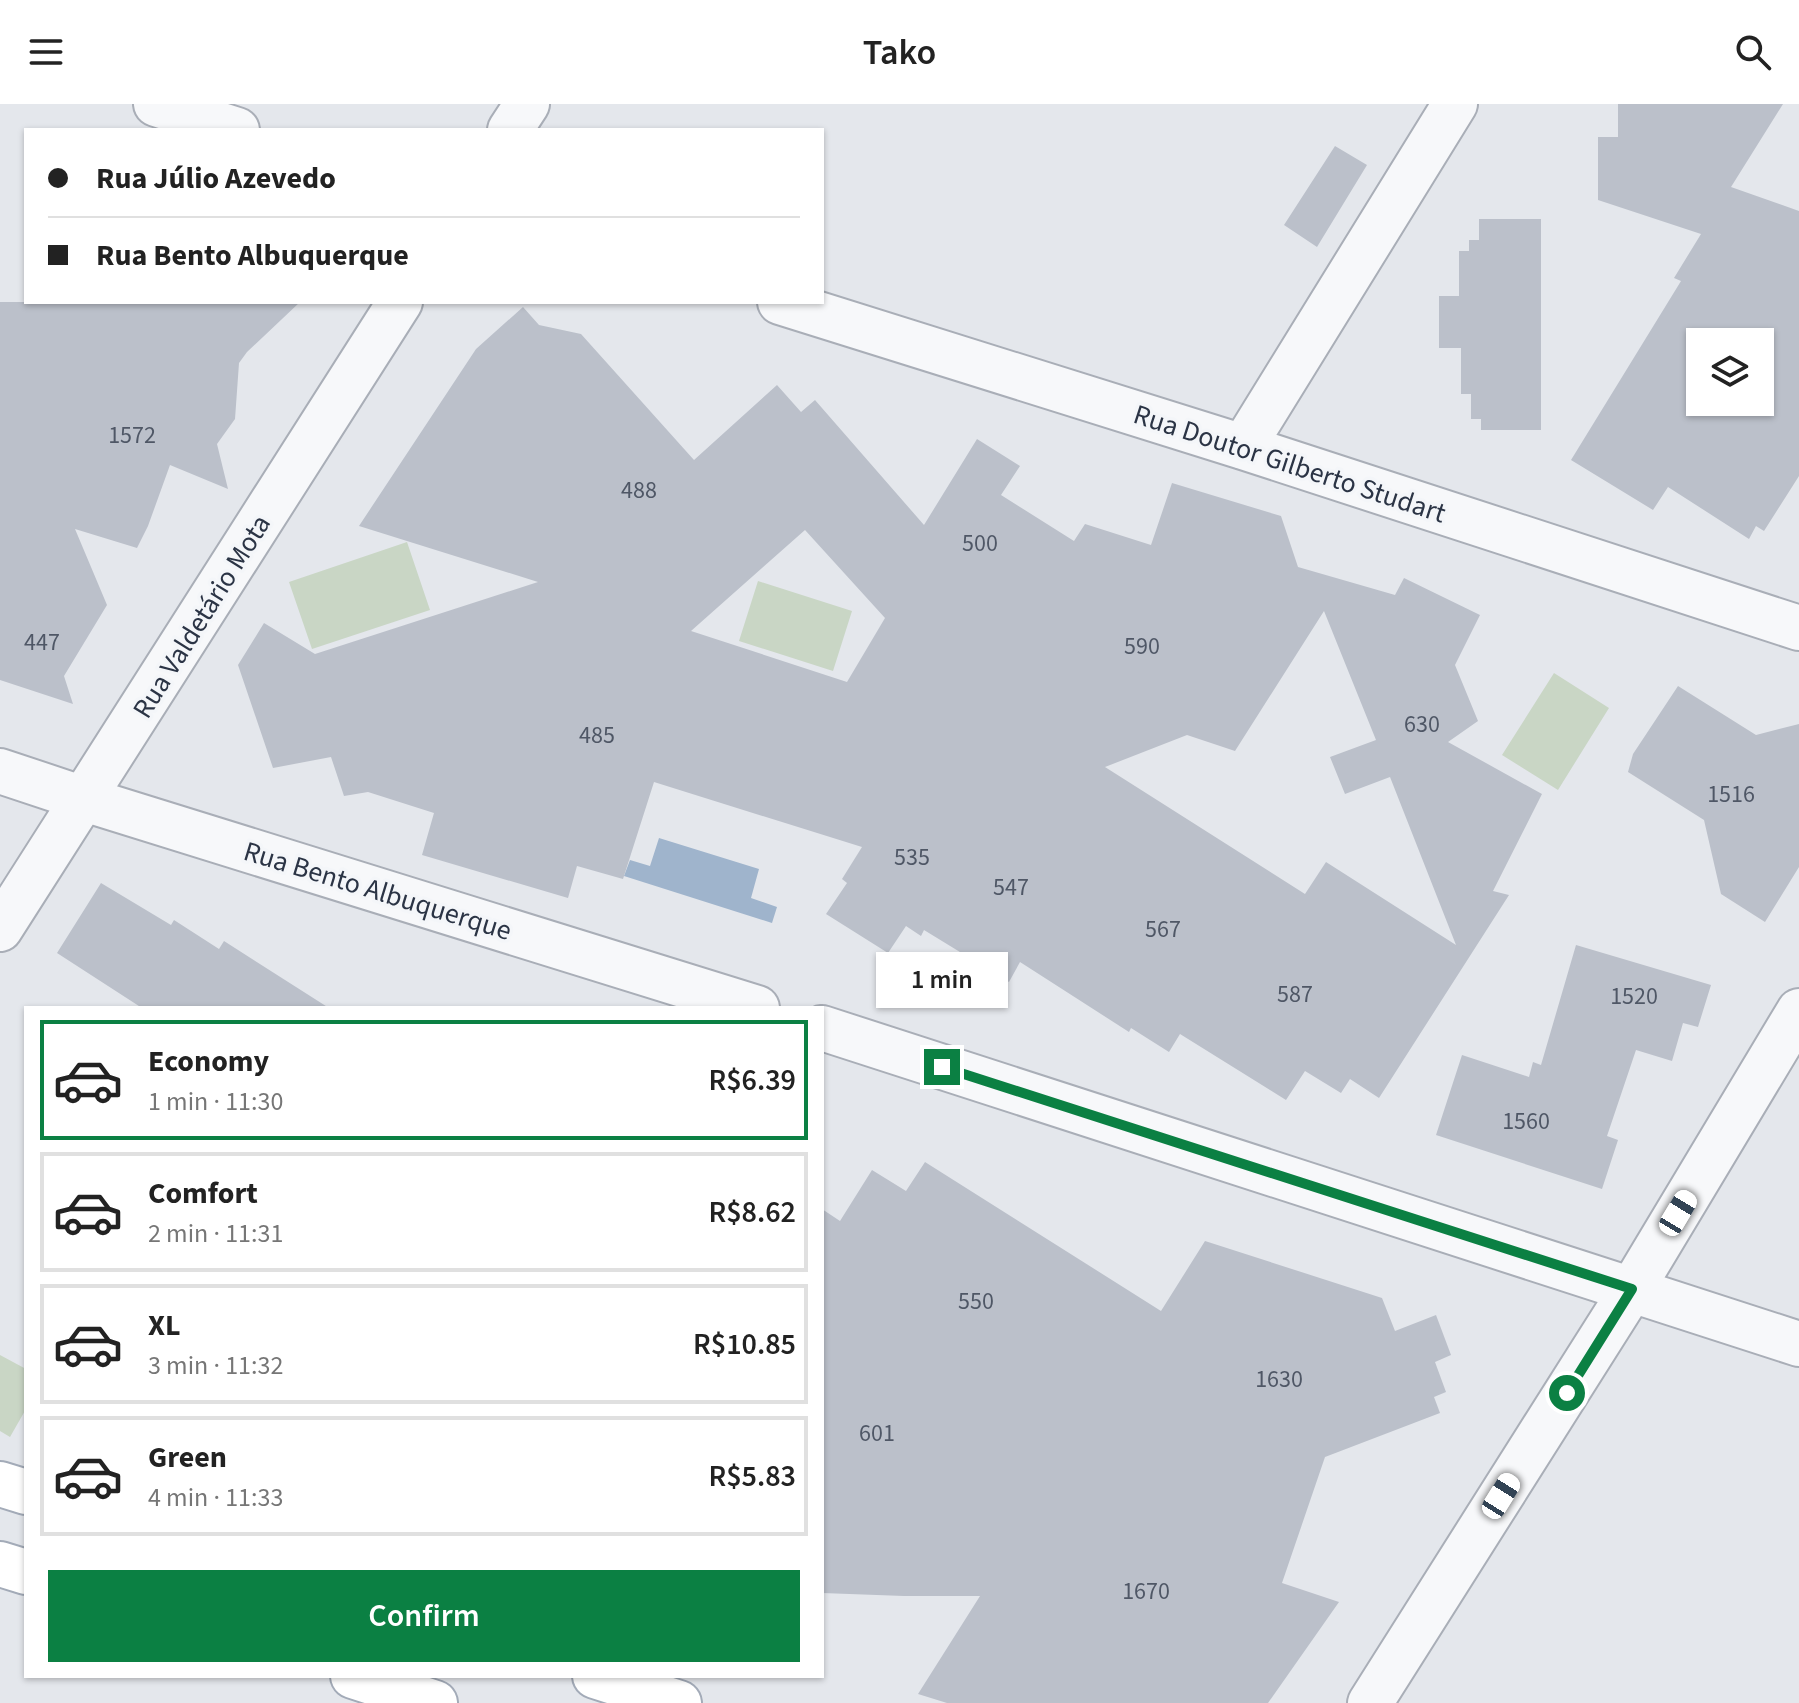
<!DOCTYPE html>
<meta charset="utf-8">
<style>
:root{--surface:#fff;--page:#f2f2f2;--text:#222;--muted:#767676;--line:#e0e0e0;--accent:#0b8043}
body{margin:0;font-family:"Source Sans 3",sans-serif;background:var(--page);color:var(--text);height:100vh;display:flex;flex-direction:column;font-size:30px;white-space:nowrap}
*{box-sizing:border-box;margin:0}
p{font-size:26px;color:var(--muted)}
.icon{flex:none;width:44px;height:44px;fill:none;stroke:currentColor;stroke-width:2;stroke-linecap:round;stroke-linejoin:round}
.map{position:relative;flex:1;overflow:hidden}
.sheet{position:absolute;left:24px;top:902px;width:800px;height:672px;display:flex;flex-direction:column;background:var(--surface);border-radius:0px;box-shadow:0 2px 6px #0004}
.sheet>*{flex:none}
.banner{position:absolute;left:24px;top:24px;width:800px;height:176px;border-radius:0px;box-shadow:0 2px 6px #0004;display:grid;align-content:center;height:176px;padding:0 24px;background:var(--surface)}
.controls{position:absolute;left:1686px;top:224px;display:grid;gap:16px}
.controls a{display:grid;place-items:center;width:88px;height:88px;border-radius:0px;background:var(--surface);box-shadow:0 2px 6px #0004;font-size:40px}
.end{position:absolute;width:36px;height:36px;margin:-18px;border:10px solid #0b8043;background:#fff;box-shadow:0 0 0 4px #fff}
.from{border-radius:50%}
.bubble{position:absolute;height:56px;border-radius:0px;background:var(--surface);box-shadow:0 2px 6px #0004;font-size:26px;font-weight:600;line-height:56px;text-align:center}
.car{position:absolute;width:24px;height:48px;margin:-24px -12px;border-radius:10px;box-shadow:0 0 6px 2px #0007;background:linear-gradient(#fff 24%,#345 0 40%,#fff 0 76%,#345 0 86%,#fff 0)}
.banner b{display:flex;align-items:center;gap:28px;height:76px;font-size:30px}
.banner b+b{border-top:2px solid var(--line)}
.banner i{width:20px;height:20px;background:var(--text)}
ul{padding:14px 0 0;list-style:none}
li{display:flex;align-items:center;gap:24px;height:120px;margin:0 16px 12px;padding:0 8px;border:4px solid var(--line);border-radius:0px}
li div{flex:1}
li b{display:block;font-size:30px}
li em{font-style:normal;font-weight:600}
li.active{border-color:var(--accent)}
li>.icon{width:72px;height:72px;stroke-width:1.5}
.button{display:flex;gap:16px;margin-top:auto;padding:16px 24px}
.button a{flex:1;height:92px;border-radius:0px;background:var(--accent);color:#fff;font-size:32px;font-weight:600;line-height:92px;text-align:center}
header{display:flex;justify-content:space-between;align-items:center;height:104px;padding:0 24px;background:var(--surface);font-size:36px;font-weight:600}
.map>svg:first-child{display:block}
.green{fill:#c9d6c5}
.water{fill:#9fb4cc}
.building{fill:#bbc0ca;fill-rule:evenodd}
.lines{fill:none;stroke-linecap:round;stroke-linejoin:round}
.minor-casing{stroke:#a9aeb7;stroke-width:48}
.tertiary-casing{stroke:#a9aeb7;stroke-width:48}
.primary-casing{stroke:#a3abb8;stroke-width:48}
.minor{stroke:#f7f8fa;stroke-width:44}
.tertiary{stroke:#f7f8fa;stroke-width:44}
.primary{stroke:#fff;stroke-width:44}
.route{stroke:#0b8043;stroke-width:10}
.labels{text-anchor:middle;stroke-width:7;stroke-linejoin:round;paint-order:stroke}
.number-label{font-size:24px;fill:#4f5766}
.street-label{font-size:28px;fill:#2b3445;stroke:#f4f6f9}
</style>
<header><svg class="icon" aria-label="menu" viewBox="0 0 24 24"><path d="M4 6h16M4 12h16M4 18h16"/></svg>Tako<svg class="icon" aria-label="search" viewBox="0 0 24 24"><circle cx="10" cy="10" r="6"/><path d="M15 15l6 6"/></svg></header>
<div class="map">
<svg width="1799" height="1599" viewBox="0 0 1799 1599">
<rect width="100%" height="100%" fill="#e4e7ec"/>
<!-- green -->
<path class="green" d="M 407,438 L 430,506 L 312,545 L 289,478 Z
M 758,477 L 852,507 L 833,567 L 739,537 Z
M 1554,569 L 1609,604 L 1558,686 L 1502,651 Z
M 0,1251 L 26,1265 L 26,1305 L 10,1333 L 0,1327 Z"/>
<!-- water -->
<path class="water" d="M 659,734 L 759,765 L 751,794 L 777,803 L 772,819 L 624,772 L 630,756 L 650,762 Z"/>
<!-- building -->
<path class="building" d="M 1618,0 L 1783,0 L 1731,83 L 1799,107 L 1799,372 L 1764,427 L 1756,422 L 1749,435 L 1668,383 L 1653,406 L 1571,356 L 1681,177 L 1674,174 L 1701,130 L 1598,96 L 1598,33 L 1618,33 ZM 1700,238 L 1760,238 L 1760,298 L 1700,298 Z
M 1335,42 L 1367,61 L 1317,143 L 1284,121 Z
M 1479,115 L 1541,115 L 1541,326 L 1481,326 L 1481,315 L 1471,315 L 1471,290 L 1461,290 L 1461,244 L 1439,244 L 1439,192 L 1459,192 L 1459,147 L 1469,147 L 1469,136 L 1479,136 Z
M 0,198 L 300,198 L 247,248 L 239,259 L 235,315 L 217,340 L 228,385 L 170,361 L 148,422 L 137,444 L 75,425 L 107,501 L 64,572 L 73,600 L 0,576 Z
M 523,203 L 539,221 L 581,230 L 694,356 L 777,281 L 801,308 L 815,296 L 924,421 L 977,335 L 1020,362 L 1001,391 L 1074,437 L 1085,420 L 1151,441 L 1172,379 L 1281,412 L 1298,463 L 1395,491 L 1404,474 L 1480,511 L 1455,561 L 1478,617 L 1448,638 L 1542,690 L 1493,787 L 1509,791 L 1379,994 L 1350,975 L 1341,989 L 1305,967 L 1286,996 L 1180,930 L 1169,948 L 1131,924 L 1129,928 L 1020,858 L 1009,878 L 924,826 L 921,832 L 906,822 L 888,849 L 826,810 L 847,779 L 842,775 L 862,743 L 654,678 L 623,775 L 577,762 L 568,794 L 422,751 L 434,709 L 368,688 L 344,692 L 331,653 L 273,664 L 238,561 L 264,519 L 315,550 L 538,478 L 359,422 L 476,245 ZM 805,426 L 885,514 L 847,578 L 691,527 ZM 1324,507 L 1376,636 L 1330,653 L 1345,690 L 1390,673 L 1456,841 L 1326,758 L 1305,790 L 1105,663 L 1187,631 L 1235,647 Z
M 1678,582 L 1756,631 L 1799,620 L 1799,763 L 1765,818 L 1721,790 L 1704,716 L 1628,668 L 1633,650 Z
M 101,779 L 171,821 L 174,816 L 219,845 L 224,837 L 329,904 L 142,904 L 57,849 Z
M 1576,841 L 1711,881 L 1698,923 L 1683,919 L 1672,957 L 1636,946 L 1607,1032 L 1618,1036 L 1602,1085 L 1436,1031 L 1462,951 L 1529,973 L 1533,958 L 1541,961 Z
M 925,1058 L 1161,1207 L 1205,1137 L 1382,1194 L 1395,1227 L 1436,1211 L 1451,1251 L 1435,1258 L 1446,1288 L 1434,1293 L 1440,1309 L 1325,1353 L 1282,1479 L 1339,1498 L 1268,1599 L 947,1599 L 918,1590 L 980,1492 L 904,1492 L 822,1489 L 822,1105 L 840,1117 L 872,1066 L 906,1087 Z"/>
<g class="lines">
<!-- minor casing -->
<g class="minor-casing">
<path id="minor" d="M 156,0 L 237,26
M 510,26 L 527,0
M 780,198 L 1243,343 L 1799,524
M 1243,343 L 1455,0
M 0,825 L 400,198
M 1370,1599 L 1632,1185 L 1799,907"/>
</g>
<!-- tertiary casing -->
<g class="tertiary-casing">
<path id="tertiary" d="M 0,667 L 84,695 L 757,904
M 822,924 L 1799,1240"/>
</g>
<!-- primary casing -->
<g class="primary-casing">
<path id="primary" d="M 0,1380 L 26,1388
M 0,1460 L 26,1468
M 353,1572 L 435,1599
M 595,1572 L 679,1599"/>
</g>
<!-- minor -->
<use href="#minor" class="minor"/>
<!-- tertiary -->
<use href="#tertiary" class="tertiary"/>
<!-- primary -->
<use href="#primary" class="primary"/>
</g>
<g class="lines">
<!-- route -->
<path class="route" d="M 942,963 L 1632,1185 L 1567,1289"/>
</g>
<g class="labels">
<!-- number labels -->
<g class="number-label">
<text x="132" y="339">1572</text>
<text x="639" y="394">488</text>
<text x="980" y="447">500</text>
<text x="42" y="546">447</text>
<text x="1142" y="550">590</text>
<text x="1422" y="628">630</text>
<text x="597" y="639">485</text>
<text x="1731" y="698">1516</text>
<text x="912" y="761">535</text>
<text x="1011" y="791">547</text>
<text x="1163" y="833">567</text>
<text x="1295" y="898">587</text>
<text x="1634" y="900">1520</text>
<text x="1526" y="1025">1560</text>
<text x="976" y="1205">550</text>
<text x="1279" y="1283">1630</text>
<text x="877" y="1337">601</text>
<text x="1146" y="1495">1670</text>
</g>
<!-- street labels -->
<g class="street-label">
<text transform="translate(1290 359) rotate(18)" y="10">Rua Doutor Gilberto Studart</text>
<text transform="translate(201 512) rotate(-58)" y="10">Rua Valdetário Mota</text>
<text transform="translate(378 786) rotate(17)" y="10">Rua Bento Albuquerque</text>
</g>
</g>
</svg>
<div class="controls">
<a><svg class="icon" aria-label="layers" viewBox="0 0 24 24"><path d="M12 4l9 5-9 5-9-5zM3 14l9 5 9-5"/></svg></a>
</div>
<i class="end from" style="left:1567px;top:1289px"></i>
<i class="end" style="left:942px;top:963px"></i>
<div class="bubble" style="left:876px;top:848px;width:132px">1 min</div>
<i class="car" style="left:1678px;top:1109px;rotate:31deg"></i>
<i class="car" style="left:1501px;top:1392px;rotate:32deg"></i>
<div class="banner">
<b><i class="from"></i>Rua Júlio Azevedo</b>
<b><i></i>Rua Bento Albuquerque</b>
</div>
<section class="sheet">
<ul>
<li class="active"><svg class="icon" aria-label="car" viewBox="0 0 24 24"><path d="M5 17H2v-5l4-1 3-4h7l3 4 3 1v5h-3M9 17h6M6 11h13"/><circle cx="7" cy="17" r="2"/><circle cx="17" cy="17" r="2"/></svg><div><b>Economy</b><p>1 min · 11:30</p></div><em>R$6.39</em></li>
<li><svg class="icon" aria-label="car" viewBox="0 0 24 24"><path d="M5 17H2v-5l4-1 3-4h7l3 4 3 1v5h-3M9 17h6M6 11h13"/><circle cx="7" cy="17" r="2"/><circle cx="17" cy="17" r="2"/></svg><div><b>Comfort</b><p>2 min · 11:31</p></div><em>R$8.62</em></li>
<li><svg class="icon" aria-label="car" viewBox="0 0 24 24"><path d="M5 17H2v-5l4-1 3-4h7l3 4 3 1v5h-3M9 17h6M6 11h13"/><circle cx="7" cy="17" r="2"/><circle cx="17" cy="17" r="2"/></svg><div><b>XL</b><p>3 min · 11:32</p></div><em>R$10.85</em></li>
<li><svg class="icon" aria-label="car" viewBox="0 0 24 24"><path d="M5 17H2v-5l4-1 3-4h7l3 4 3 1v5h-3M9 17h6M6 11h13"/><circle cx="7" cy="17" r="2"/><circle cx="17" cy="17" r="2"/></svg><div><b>Green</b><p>4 min · 11:33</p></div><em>R$5.83</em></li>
</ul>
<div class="button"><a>Confirm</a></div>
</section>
</div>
